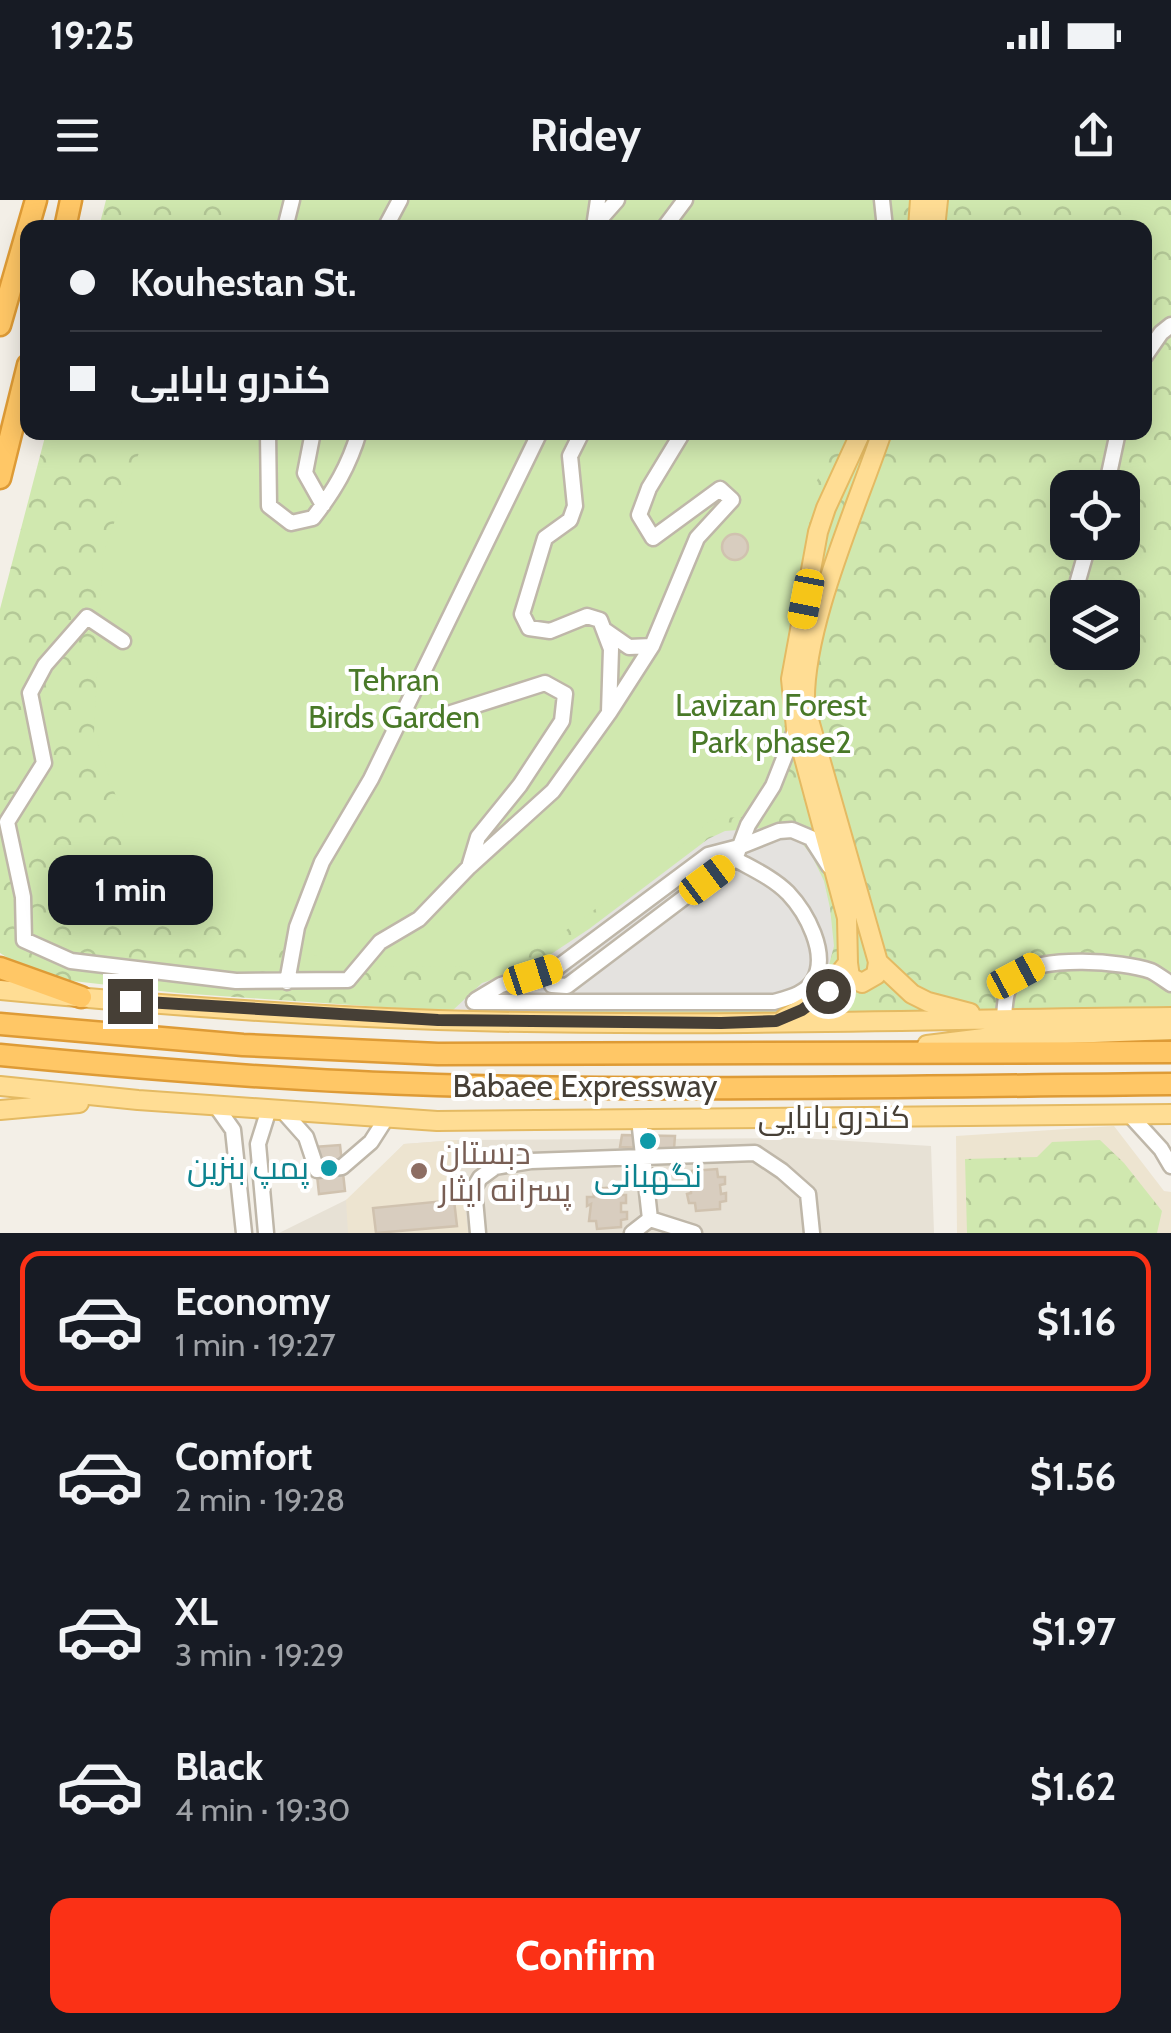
<!DOCTYPE html>
<meta charset="utf-8">
<style>
:root{--surface:#171b24;--page:#242831;--text:#f1f3f6;--muted:#9ea1a6;--line:#363941;--accent:#fb3116}
body{margin:0;font-family:Cabin,Cairo,sans-serif;background:var(--page);color:var(--text);height:100vh;display:flex;flex-direction:column;font-size:38px;white-space:nowrap}
*{box-sizing:border-box;margin:0}
p{font-size:32px;color:var(--muted)}
.icon{flex:none;width:55px;height:55px;fill:none;stroke:currentColor;stroke-width:2;stroke-linecap:round;stroke-linejoin:round}
.map{position:relative;height:1033px;overflow:hidden}
.side{display:flex;flex-direction:column;background:var(--surface);flex:1}
.side>*{flex:none}
.guide{position:absolute;left:20px;top:20px;width:1132px;height:220px;border-radius:20px;box-shadow:0 5px 25px #0003;display:grid;align-content:center;height:220px;padding:0 50px;background:var(--surface)}
.buttons{position:absolute;left:1050px;top:270px;display:grid;gap:20px}
.buttons a{display:grid;place-items:center;width:90px;height:90px;border-radius:20px;background:var(--surface);box-shadow:0 5px 25px #0003;font-size:50px}
.end{position:absolute;width:45px;height:45px;margin:-22px;border:12px solid #463f36;background:#fff;box-shadow:0 0 0 5px #fff}
.from{border-radius:50%}
.bubble{position:absolute;height:70px;border-radius:20px;background:var(--surface);box-shadow:0 5px 25px #0003;font-size:32px;font-weight:700;line-height:70px;text-align:center}
.car{position:absolute;width:30px;height:60px;margin:-30px -15px;border-radius:12px;box-shadow:0 0 8px 2px #0007;background:linear-gradient(#f5c518 24%,#345 0 40%,#f5c518 0 76%,#345 0 86%,#f5c518 0)}
.guide b{display:flex;align-items:center;gap:35px;height:95px;font-size:38px}
.guide b+b{border-top:2px solid var(--line)}
.guide i{width:25px;height:25px;background:var(--text)}
ul{padding:18px 0 0;list-style:none}
li{display:flex;align-items:center;gap:30px;height:140px;margin:0 20px 15px;padding:0 30px;border:5px solid transparent;border-radius:20px}
li div{flex:1}
li b{display:block;font-size:38px}
li em{font-style:normal;font-weight:700}
li.selected{border-color:var(--accent)}
li>.icon{width:90px;height:90px;stroke-width:1.5}
.cta{display:flex;gap:20px;margin-top:auto;padding:20px 50px}
.cta a{flex:1;height:115px;border-radius:20px;background:var(--accent);color:#fff;font-size:40px;font-weight:700;line-height:115px;text-align:center}
.status{display:flex;justify-content:space-between;align-items:center;height:70px;padding:0 50px;background:var(--surface);direction:ltr}
.status svg{height:28px;fill:currentColor}
header{display:flex;justify-content:space-between;align-items:center;height:130px;padding:0 50px;background:var(--surface);font-size:45px;font-weight:700}
.map>svg:first-child{display:block}
.residential{fill:#e7e1d5}
.education{fill:#ede4d0}
.forest{fill:url(#forest-crowns);fill-rule:evenodd}
.park{fill:#d0e8af}
.parking{fill:#e4e2df}
.building{fill:#d8cdbf;stroke:#d0c2af;stroke-width:2.5}
.lines{fill:none;stroke-linecap:round;stroke-linejoin:round}
.minor-casing{stroke:#bfb7a9;stroke-width:19}
.major-casing{stroke:#e4ba63;stroke-width:22}
.highway-casing{stroke:#de9b36;stroke-width:25}
.minor{stroke:#fff;stroke-width:14}
.major{stroke:#ffdd94;stroke-width:18}
.highway{stroke:#ffc766;stroke-width:20}
.route{stroke:#463f36;stroke-width:12}
.culture-dot{fill:#0f9aa8;stroke:#fff;stroke-width:4}
.education-dot{fill:#8d6e63;stroke:#fff;stroke-width:4}
.labels{text-anchor:middle;stroke-width:8;stroke-linejoin:round;paint-order:stroke}
.park-label{font-size:32px;fill:#497928;stroke:#fff}
.street-label{font-size:32px;fill:#463f36;stroke:#fff}
.education-label{font-size:32px;fill:#785e54;stroke:#fff;text-anchor:start}
.culture-label{font-size:32px;fill:#0d838f;stroke:#fff;text-anchor:end}
</style>
<div class="status"><b>19:25</b><svg viewBox="0 0 49 12"><path d="M0 12V9h3v3zM5 12V6h3v6zM10 12V3h3v9zM15 12V0h3v12zM26 1h20v11H26zM47 4h2v5h-2z"/></svg></div>
<header><svg class="icon" aria-label="menu" viewBox="0 0 24 24"><path d="M4 6h16M4 12h16M4 18h16"/></svg>Ridey<svg class="icon" aria-label="share" viewBox="0 0 24 24"><path d="M12 15V3M7 8l5-5 5 5M5 13v7h14v-7"/></svg></header>
<div class="map">
<svg width="1171" height="1033" viewBox="0 0 1171 1033">
<defs>
<pattern id="forest-crowns" width="20" height="18" patternUnits="userSpaceOnUse" patternTransform="scale(2.5)"><rect width="20" height="18" fill="#d0e8af"/><path d="M2 6a3 3 0 1 1 6 0M12 15a3 3 0 1 1 6 0" fill="none" stroke="#b4c897"/></pattern>
</defs>
<rect width="100%" height="100%" fill="#f3efe7"/>
<!-- residential -->
<path class="residential" d="M 800,938 L 931,946 L 934,1033 L 279,1033 L 352,997 L 404,944 L 457,940 Z"/>
<!-- education -->
<path class="education" d="M 1114,926 L 1164,991 L 1171,992 L 1171,1033 L 957,1033 L 956,936 Z
M 457,940 L 468,1033 L 348,1033 L 346,1000 L 404,944 Z"/>
<!-- forest -->
<path class="forest" d="M 106,0 L 1171,0 L 1171,807 L 776,813 L 439,811 L 178,793 L 38,777 L 0,753 L 0,409 L 46,233 L 1145,232 L 1145,28 L 99,27 ZM 1068,288 L 1122,288 L 1122,342 L 1068,342 ZM 1068,398 L 1122,398 L 1122,452 L 1068,452 Z
M 1100,940 L 1124,963 L 1162,1011 L 1157,1033 L 967,1033 L 965,959 L 1037,957 L 1052,942 Z"/>
<!-- park -->
<path class="park" d="M 237,0 L 906,0 L 901,28 L 223,28 Z
M 146,233 L 843,233 L 815,284 L 800,389 L 783,470 L 786,520 L 777,559 L 768,583 L 748,612 L 742,617 L 719,618 L 707,623 L 674,652 L 547,744 L 512,758 L 476,766 L 377,767 L 271,747 L 169,696 L 128,631 L 94,533 L 103,354 Z"/>
<!-- parking -->
<path class="parking" d="M 777,627 L 801,642 L 812,656 L 824,681 L 830,708 L 834,746 L 829,765 L 819,786 L 800,801 L 777,809 L 646,807 L 452,811 L 482,783 L 533,766 L 589,729 L 708,639 L 725,631 Z"/>
<!-- building -->
<path class="building" d="M722 347a13 13 0 1 1 26 0a13 13 0 1 1-26 0Z
M 622,935 L 675,936 L 674,949 L 620,947 Z
M 340,945 L 345,991 L 319,994 L 314,947 Z
M 717,969 L 718,977 L 725,977 L 725,984 L 720,985 L 721,994 L 726,993 L 726,1001 L 720,1002 L 720,1009 L 696,1011 L 695,1003 L 689,1003 L 687,994 L 691,993 L 691,986 L 686,987 L 686,979 L 693,978 L 692,971 Z
M 617,987 L 619,995 L 626,995 L 626,1003 L 621,1003 L 621,1012 L 627,1012 L 627,1019 L 621,1020 L 621,1027 L 597,1029 L 596,1021 L 589,1021 L 591,1004 L 587,1006 L 587,997 L 594,997 L 593,989 Z
M 454,1000 L 457,1026 L 376,1033 L 373,1008 Z"/>
<g class="lines">
<!-- minor casing -->
<g class="minor-casing">
<path id="minor" d="M 882,0 L 885,28
M 594,26 L 617,0
M 594,27 L 598,0
M 285,28 L 292,0
M 385,28 L 400,0
M 664,28 L 685,0
M 1145,156 L 1161,133 L 1171,125
M 268,232 L 269,306 L 291,323 L 313,318 C 334,291 349,266 359,232
M 313,232 L 305,273 L 323,305
M 582,232 L 570,256 L 575,306 L 570,320 L 545,338 L 522,414 L 529,428 L 550,431 L 587,416 L 600,420 L 611,449 L 609,512
M 1106,288 L 1118,232
M 1073,398 L 1089,342
M 606,431 L 629,447 L 652,446
M 123,441 L 87,417 L 45,465 L 30,493 L 44,563 L 7,622 L 23,697 L 24,740 L 71,761 L 236,781 L 348,780 L 380,742 L 419,719 L 469,667 L 553,591 L 609,513 L 652,446 L 697,338 L 732,300 L 720,289 L 653,338 L 639,315 L 649,288 L 683,232
M 448,514 L 545,483 L 565,494 L 562,521 L 520,585 L 478,637 L 469,667
M 558,767 L 551,776 L 552,785 L 567,786 L 735,659 L 748,625 L 773,586 L 796,528
M 287,782 L 297,727 L 322,662 L 371,579 L 540,232
M 476,800 L 501,785 L 558,767 L 708,655 L 739,647 L 779,631 L 792,630 L 811,638 L 829,666
M 474,802 L 774,802 C 788,798 806,794 814,780 C 829,753 806,712 788,693 C 773,678 753,669 735,659
M 1004,818 C 1005,803 1005,786 1018,775 C 1042,755 1122,761 1151,771 C 1157,774 1165,780 1171,784
M 216,906 L 233,930 L 244,1033
M 282,910 L 306,937 L 317,970 L 342,967 L 371,942 L 387,917
M 1129,914 L 1161,949 L 1171,966
M 639,919 L 650,1019
M 650,1019 L 694,1033
M 266,1033 L 258,944 L 269,909
M 478,1033 L 474,988 L 480,978 L 495,967 L 531,961 L 755,953 L 782,971 L 808,994 L 812,1033
M 632,1033 L 650,1019"/>
</g>
<!-- major casing -->
<g class="major-casing">
<path id="major" d="M 918,28 L 920,0
M 935,28 L 938,0
M 882,232 C 856,309 802,428 805,506 L 878,762 L 912,794 L 928,802 L 970,813
M 848,763 L 850,777 L 862,783 L 876,775 L 878,762
M 0,790 C 145,804 292,815 438,820 C 682,828 927,819 1171,817
M 785,818 L 819,799 L 848,763 L 847,718 L 796,528 L 791,479 L 818,332 L 826,308 L 861,232
M 927,845 L 992,837 L 1171,830
M 0,886 L 138,900 L 437,921 L 1171,914
M 0,910 L 79,903"/>
</g>
<!-- highway casing -->
<g class="highway-casing">
<path id="highway" d="M 65,28 L 71,0
M 0,125 L 36,0
M 0,278 L 28,165
M 0,768 L 81,797
M 0,824 L 243,845 L 438,854 L 1171,852
M 0,855 C 145,869 291,881 437,885 C 682,892 927,886 1171,884"/>
</g>
<!-- minor -->
<use href="#minor" class="minor"/>
<!-- major -->
<use href="#major" class="major"/>
<!-- highway -->
<use href="#highway" class="highway"/>
</g>
<g class="lines">
<!-- route -->
<path class="route" d="M 130,801 L 438,820 L 721,823 L 776,821 L 802,810 L 828,791"/>
</g>
<!-- markers -->
<g class="culture-dot">
<circle cx="648" cy="941" r="10"/>
<circle cx="329" cy="968" r="10"/>
</g>
<circle class="education-dot" cx="419" cy="971" r="10"/>
<g class="labels">
<!-- park labels -->
<g class="park-label">
<text x="394" y="491">Tehran<tspan x="394" dy="37">Birds Garden</tspan></text>
<text x="771" y="516">Lavizan Forest<tspan x="771" dy="37">Park phase2</tspan></text>
</g>
<!-- street labels -->
<g class="street-label">
<text x="585" y="897">Babaee Expressway</text>
<text x="834" y="928">کندرو بابایی</text>
</g>
<!-- education labels -->
<g class="education-label">
<text x="439" y="964">دبستان<tspan x="439" dy="37">پسرانه ایثار</tspan></text>
</g>
<!-- culture labels -->
<g class="culture-label">
<text x="309" y="979">پمپ بنزین</text>
<text x="648" y="987" text-anchor="middle">نگهبانی</text>
</g>
</g>
</svg>
<div class="buttons">
<a><svg class="icon" aria-label="locate" viewBox="0 0 24 24"><circle cx="12" cy="12" r="6"/><path d="M12 2v4M12 18v4M2 12h4M18 12h4"/></svg></a>
<a><svg class="icon" aria-label="layers" viewBox="0 0 24 24"><path d="M12 4l9 5-9 5-9-5zM3 14l9 5 9-5"/></svg></a>
</div>
<i class="end from" style="left:828px;top:791px"></i>
<i class="end" style="left:130px;top:801px"></i>
<div class="bubble" style="left:48px;top:655px;width:165px">1 min</div>
<i class="car" style="left:806px;top:399px;rotate:191deg"></i>
<i class="car" style="left:707px;top:680px;rotate:53deg"></i>
<i class="car" style="left:533px;top:775px;rotate:72deg"></i>
<i class="car" style="left:1016px;top:776px;rotate:62deg"></i>
<div class="guide">
<b><i class="from"></i>Kouhestan St.</b>
<b><i></i>کندرو بابایی</b>
</div>
</div>
<section class="side">
<ul>
<li class="selected"><svg class="icon" aria-label="car" viewBox="0 0 24 24"><path d="M5 17H2v-5l4-1 3-4h7l3 4 3 1v5h-3M9 17h6M6 11h13"/><circle cx="7" cy="17" r="2"/><circle cx="17" cy="17" r="2"/></svg><div><b>Economy</b><p>1 min · 19:27</p></div><em>$1.16</em></li>
<li><svg class="icon" aria-label="car" viewBox="0 0 24 24"><path d="M5 17H2v-5l4-1 3-4h7l3 4 3 1v5h-3M9 17h6M6 11h13"/><circle cx="7" cy="17" r="2"/><circle cx="17" cy="17" r="2"/></svg><div><b>Comfort</b><p>2 min · 19:28</p></div><em>$1.56</em></li>
<li><svg class="icon" aria-label="car" viewBox="0 0 24 24"><path d="M5 17H2v-5l4-1 3-4h7l3 4 3 1v5h-3M9 17h6M6 11h13"/><circle cx="7" cy="17" r="2"/><circle cx="17" cy="17" r="2"/></svg><div><b>XL</b><p>3 min · 19:29</p></div><em>$1.97</em></li>
<li><svg class="icon" aria-label="car" viewBox="0 0 24 24"><path d="M5 17H2v-5l4-1 3-4h7l3 4 3 1v5h-3M9 17h6M6 11h13"/><circle cx="7" cy="17" r="2"/><circle cx="17" cy="17" r="2"/></svg><div><b>Black</b><p>4 min · 19:30</p></div><em>$1.62</em></li>
</ul>
<div class="cta"><a>Confirm</a></div>
</section>
